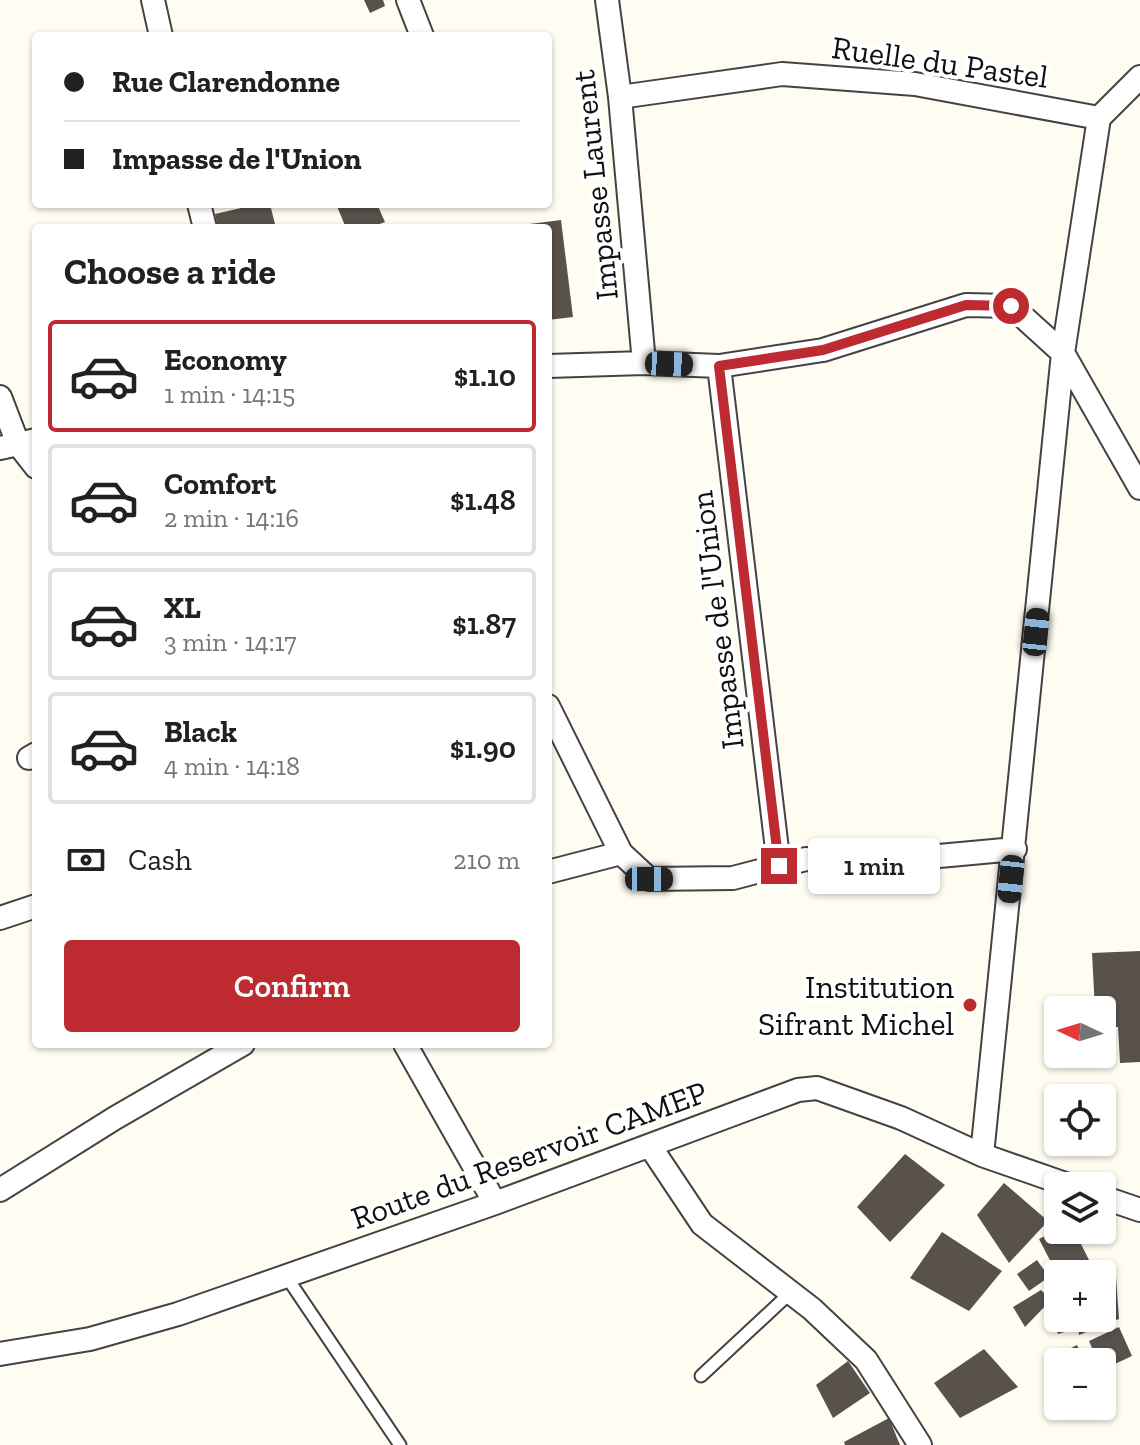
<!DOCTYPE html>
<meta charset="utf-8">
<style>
:root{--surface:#fff;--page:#f6f6f6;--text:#202124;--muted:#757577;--line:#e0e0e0;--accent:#bd2a2f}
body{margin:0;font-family:"Zilla Slab",serif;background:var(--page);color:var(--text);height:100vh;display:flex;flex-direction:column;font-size:30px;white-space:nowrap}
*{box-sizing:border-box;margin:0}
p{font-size:26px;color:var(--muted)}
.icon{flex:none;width:44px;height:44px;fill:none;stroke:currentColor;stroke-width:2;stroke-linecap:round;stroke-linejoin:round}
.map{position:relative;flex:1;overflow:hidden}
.side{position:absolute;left:32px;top:224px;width:520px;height:824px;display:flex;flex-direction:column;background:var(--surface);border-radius:8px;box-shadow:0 2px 6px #0004}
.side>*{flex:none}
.hud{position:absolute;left:32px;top:32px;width:520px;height:176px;border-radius:8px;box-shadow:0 2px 6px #0004;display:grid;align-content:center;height:176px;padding:0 32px;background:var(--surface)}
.needle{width:52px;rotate:274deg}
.buttons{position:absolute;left:1044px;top:996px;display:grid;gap:16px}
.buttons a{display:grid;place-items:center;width:72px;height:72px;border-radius:8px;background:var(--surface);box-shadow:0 2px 6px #0004;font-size:40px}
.end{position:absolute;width:36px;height:36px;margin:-18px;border:10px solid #bd2a2f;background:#fff;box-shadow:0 0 0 4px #fff}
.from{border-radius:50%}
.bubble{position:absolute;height:56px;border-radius:8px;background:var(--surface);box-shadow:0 2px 6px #0004;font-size:26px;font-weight:600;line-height:56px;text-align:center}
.car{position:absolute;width:24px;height:48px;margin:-24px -12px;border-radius:10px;box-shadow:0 0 6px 2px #0007;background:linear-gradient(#222 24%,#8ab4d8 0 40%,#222 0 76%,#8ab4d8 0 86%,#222 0)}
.hud b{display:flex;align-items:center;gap:28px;height:76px;font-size:30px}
.hud b+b{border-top:2px solid var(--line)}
.hud i{width:20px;height:20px;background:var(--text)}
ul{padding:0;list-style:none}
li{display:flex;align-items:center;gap:24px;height:112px;margin:0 16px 12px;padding:0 16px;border:4px solid var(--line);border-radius:8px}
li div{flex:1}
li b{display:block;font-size:30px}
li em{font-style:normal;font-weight:600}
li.on{border-color:var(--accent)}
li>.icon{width:72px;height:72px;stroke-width:1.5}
h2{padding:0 32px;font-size:36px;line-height:96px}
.pay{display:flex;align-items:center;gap:20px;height:88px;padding:0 32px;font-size:30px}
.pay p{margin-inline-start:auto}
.primary-button{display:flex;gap:16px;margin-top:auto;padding:16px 32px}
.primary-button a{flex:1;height:92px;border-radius:8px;background:var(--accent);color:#fff;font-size:32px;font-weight:600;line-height:92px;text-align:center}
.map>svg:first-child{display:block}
.building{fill:#58514c}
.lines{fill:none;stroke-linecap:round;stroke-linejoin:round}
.service-casing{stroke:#434343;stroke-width:15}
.minor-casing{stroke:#434343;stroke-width:26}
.service{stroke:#fff;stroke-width:11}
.minor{stroke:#fff;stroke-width:22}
.route{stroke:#bd2a2f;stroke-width:10}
.poi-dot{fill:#bd2a2f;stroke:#fff;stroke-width:3}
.labels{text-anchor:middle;stroke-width:8;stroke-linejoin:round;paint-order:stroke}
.street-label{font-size:32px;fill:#101010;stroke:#fff}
.poi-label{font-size:32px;fill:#101010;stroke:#fff;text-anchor:end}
</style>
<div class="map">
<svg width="1140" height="1445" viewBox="0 0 1140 1445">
<rect width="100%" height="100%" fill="#fffcf2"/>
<!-- building -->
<path class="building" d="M 364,0 L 383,0 L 385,6 L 370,13 Z
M 258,204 L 270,204 L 276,228 L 218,228 L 215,214 Z
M 336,204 L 377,204 L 385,222 L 369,228 L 346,228 Z
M 561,220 L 573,317 L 548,320 L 548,228 L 514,226 Z
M 1140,951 L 1140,1062 L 1120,1063 L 1118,1027 L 1102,1027 L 1102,1010 L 1095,1010 L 1092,953 Z
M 905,1154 L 945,1185 L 890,1242 L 857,1207 Z
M 1004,1183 L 1048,1221 L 1009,1263 L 977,1215 Z
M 1058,1229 L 1074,1230 L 1092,1266 L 1076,1274 L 1057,1274 L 1039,1239 Z
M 942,1232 L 1002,1271 L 969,1311 L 910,1278 Z
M 1037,1260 L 1049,1277 L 1029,1291 L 1017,1274 Z
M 1116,1277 L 1119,1319 L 1079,1335 L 1077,1318 L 1102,1318 L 1102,1281 Z
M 1041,1290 L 1051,1300 L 1025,1327 L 1013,1307 Z
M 1058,1302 L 1058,1318 L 1072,1318 L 1075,1329 L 1058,1334 L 1049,1305 Z
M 1119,1327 L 1132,1356 L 1102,1370 L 1102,1362 L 1098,1362 L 1089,1341 Z
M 1077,1345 L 1085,1362 L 1059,1362 L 1055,1356 Z
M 984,1349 L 1018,1387 L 960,1418 L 934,1383 Z
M 848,1361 L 870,1393 L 833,1418 L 816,1385 Z
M 889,1418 L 900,1445 L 845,1445 L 844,1442 Z"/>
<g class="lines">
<!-- service casing -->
<g class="service-casing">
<path id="service" d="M 286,1276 L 400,1445
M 701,1376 L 789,1294"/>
</g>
<!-- minor casing -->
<g class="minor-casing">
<path id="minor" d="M 153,0 L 161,36
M 408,0 L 422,36
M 607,0 L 620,97 L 644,363
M 620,97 L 782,74 L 915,84 L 1099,118 L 1140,77
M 199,204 L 205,228
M 548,366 L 644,363 L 719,366 L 823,350 L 966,305 L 1011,306 L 1063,353 L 1140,488
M 719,366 L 779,866
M 0,397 L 18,444 L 36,467
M 0,448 L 36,440
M 548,706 L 621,853 L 649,879 L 733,878 L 806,859 L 874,862 L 1015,849
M 29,758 L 36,754
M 548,872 L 621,853
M 0,918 L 36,906
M 405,1044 L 495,1203
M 650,1146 L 702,1224 L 812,1309 L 866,1360 L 920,1445
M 982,1155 L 1063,353 L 1099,118
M 0,1190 L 115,1118 L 243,1044
M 1102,1197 L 1140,1210
M 0,1354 L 90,1339 L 178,1314 L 495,1203 L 798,1090 L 817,1088 L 901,1118 L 982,1155 L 1071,1186"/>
</g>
<!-- service -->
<use href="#service" class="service"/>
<!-- minor -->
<use href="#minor" class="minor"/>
</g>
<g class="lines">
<!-- route -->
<path class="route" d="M 779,866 L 719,366 L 823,350 L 966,305 L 1011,306"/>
</g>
<!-- markers -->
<circle class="poi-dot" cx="970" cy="1005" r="8"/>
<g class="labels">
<!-- street labels -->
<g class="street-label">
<text transform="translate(940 62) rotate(8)" y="11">Ruelle du Pastel</text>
<text transform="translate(595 185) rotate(-96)" y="11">Impasse Laurent</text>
<text transform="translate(717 620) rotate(-97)" y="11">Impasse de l'Union</text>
<text transform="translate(529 1155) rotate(-20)" y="11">Route du Reservoir CAMEP</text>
</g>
<!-- poi labels -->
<g class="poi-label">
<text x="954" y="998">Institution<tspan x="954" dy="37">Sifrant Michel</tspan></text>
</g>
</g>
</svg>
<div class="buttons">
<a><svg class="needle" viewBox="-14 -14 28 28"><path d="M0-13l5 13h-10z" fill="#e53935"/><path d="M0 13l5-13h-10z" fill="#757577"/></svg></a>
<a><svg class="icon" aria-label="locate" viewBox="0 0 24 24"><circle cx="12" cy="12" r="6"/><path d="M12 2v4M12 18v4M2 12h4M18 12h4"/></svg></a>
<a><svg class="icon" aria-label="layers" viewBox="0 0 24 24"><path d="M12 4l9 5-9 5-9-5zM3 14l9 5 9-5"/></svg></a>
<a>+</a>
<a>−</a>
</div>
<i class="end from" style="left:1011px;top:306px"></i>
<i class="end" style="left:779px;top:866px"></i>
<div class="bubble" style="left:808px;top:838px;width:132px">1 min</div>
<i class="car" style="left:669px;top:364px;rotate:92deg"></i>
<i class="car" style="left:1036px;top:632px;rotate:6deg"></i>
<i class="car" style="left:649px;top:879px;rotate:90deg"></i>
<i class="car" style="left:1011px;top:879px;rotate:186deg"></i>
<div class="hud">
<b><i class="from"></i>Rue Clarendonne</b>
<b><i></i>Impasse de l'Union</b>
</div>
<section class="side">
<h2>Choose a ride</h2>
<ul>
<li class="on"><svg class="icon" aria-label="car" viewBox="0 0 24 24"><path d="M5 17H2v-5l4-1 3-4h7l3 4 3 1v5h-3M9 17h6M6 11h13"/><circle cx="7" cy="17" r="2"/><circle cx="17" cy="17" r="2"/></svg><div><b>Economy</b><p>1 min · 14:15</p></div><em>$1.10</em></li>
<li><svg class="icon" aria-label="car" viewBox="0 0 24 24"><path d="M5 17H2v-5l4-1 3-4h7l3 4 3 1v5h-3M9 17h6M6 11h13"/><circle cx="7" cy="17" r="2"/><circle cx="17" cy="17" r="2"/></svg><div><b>Comfort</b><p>2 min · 14:16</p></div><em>$1.48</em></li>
<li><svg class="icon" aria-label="car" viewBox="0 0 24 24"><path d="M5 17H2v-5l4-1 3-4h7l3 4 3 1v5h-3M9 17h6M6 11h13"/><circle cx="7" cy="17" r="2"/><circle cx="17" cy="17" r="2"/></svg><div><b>XL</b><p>3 min · 14:17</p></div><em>$1.87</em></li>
<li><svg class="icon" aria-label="car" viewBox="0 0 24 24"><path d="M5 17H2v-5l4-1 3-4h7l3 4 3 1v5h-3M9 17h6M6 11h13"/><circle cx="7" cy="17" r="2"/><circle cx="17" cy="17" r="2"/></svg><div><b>Black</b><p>4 min · 14:18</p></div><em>$1.90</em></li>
</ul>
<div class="pay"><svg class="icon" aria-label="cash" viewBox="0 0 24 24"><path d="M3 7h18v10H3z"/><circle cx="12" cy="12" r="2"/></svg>Cash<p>210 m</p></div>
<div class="primary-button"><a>Confirm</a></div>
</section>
</div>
